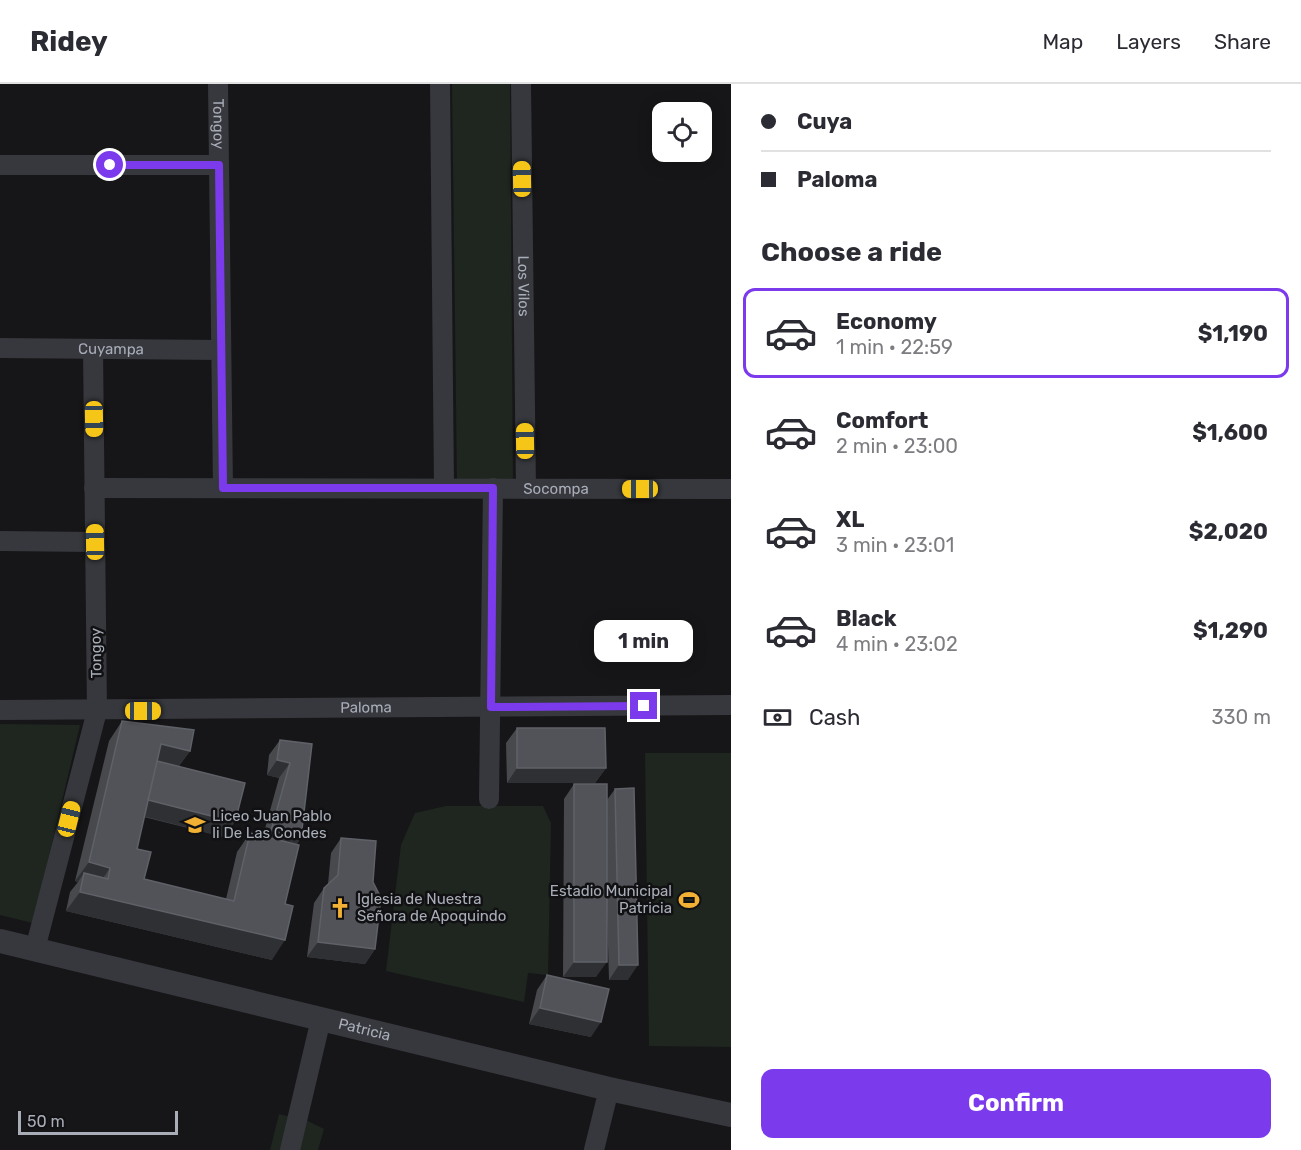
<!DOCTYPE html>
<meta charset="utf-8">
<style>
:root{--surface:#fff;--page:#f2f2f3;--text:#2b2b33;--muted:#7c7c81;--line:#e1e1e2;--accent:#7c3aed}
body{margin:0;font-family:Rubik,sans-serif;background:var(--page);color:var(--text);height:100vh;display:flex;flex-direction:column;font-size:22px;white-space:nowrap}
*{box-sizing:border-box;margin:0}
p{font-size:20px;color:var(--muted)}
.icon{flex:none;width:33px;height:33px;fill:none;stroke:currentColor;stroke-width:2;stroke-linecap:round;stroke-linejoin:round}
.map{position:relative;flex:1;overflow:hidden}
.details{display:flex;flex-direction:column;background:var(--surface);width:570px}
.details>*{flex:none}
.guide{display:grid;align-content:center;height:132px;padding:0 30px;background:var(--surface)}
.fabs{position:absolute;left:652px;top:18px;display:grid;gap:12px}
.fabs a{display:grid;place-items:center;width:60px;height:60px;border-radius:12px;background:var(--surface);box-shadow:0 3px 15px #0003;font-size:30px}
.scale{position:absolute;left:18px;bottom:15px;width:160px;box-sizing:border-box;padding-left:6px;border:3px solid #a8adb8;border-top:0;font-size:16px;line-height:21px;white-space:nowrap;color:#a8adb8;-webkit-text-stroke:4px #111113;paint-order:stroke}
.end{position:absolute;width:27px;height:27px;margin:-14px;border:8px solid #7c3aed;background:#fff;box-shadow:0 0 0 3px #fff}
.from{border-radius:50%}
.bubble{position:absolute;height:42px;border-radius:12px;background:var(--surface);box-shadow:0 3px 15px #0003;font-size:20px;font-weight:700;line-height:42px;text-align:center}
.car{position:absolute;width:18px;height:36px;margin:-18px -9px;border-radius:8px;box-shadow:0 0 4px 2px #0007;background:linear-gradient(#f5c518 24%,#345 0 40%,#f5c518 0 76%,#345 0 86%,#f5c518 0)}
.guide b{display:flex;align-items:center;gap:21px;height:57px;font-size:22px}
.guide b+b{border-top:2px solid var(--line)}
.guide i{width:15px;height:15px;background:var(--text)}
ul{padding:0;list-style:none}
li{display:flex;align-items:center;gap:18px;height:90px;margin:0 12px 9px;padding:0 18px;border:3px solid transparent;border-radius:12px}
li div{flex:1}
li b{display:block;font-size:22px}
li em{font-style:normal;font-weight:700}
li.active{border-color:var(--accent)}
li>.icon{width:54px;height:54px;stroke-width:1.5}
h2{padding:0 30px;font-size:27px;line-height:72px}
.pay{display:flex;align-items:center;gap:15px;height:66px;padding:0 30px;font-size:22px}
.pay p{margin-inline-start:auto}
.cta{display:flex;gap:12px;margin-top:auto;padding:12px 30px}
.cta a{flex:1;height:69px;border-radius:12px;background:var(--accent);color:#fff;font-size:24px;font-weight:700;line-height:69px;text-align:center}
header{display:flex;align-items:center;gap:36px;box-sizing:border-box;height:84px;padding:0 30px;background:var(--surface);border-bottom:2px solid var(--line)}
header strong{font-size:28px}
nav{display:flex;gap:33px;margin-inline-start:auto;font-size:21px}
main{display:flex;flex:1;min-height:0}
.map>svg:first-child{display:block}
.green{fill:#1e261f}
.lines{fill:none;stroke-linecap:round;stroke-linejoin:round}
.minor{stroke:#37383d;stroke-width:20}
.tertiary{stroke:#37383d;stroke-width:24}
.wall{fill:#47494d}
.shaded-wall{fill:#2f3033}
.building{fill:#525359;stroke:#5f6168;stroke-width:1.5}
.route{stroke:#7c3aed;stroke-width:8}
.labels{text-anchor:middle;stroke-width:5;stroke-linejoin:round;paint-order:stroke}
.street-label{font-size:15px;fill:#a8adb8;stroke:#111113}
.poi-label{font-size:15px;fill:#a8adb8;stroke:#111113;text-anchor:start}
</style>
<header>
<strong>Ridey</strong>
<nav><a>Map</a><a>Layers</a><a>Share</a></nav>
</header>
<main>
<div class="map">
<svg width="731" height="1066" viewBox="0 0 731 1066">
<rect width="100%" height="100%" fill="#161618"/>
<!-- green -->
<path class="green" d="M 452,0 L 510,0 L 513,396 L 457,398 Z
M 0,640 L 80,641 L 33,839 L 0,831 Z
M 645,669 L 731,669 L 731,963 L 649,962 Z
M 446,722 L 543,722 L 551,739 L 548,891 L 528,889 L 524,918 L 386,887 L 401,761 L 415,729 Z
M 279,1030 L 308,1037 L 324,1045 L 318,1066 L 270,1066 Z"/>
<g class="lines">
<!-- minor -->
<g class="minor">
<path id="s1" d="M 218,0 L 223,404"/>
<path d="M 440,0 L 444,404"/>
<path id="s2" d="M 521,0 L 526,405"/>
<path d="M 0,81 L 219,81"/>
<path id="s3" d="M 0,264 L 221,266"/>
<path id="s4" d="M 94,404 L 731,405"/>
<path d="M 0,457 L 95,458"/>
<path id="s5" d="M 0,626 L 731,621"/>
<path d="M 489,715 L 493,404"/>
<path d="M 35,865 L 97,627 L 93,265"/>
<path d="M 290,1066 L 321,935"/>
<path d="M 594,1066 L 609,1005"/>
</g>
<!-- tertiary -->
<path class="tertiary" id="s6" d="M 0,857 L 609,1005 L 731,1031"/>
</g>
<!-- wall -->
<path class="wall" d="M 122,637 L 190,667 L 179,682 L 224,753 L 144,733 L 137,765 L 144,795 L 226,815 L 237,768 L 250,749 L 263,752 L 279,694 L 267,691 L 269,671 L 280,656 L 312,660 L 297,760 L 272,876 L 66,827 L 70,808 L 78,798 L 75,797 L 109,657 Z
M 517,644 L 606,684 L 595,699 L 507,699 L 506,659 Z
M 574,700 L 607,716 L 615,705 L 628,896 L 609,896 L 607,826 L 596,893 L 563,893 L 564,715 Z
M 341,754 L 373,798 L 375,865 L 365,880 L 307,873 L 314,819 L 324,804 L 328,800 L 331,769 Z
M 547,891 L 591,953 L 529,940 L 537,906 Z"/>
<!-- shaded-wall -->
<path class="shaded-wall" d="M 161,660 L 190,667 L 176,686 L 153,681 Z
M 277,676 L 290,679 L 279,694 L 267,691 Z
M 517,684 L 606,684 L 595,699 L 507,699 Z
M 146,715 L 235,738 L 224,753 L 135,730 Z
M 271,747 L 301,754 L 291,769 L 260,762 Z
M 89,778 L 110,784 L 97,803 L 84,789 L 78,798 L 75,797 Z
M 80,808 L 285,856 L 272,876 L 66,827 Z
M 318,858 L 375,865 L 365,880 L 307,873 Z
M 574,878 L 607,878 L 596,893 L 563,893 Z
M 619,881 L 638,881 L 628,896 L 609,896 Z
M 540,924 L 601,938 L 591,953 L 529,940 Z"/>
<!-- building -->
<path class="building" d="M 122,637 L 194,646 L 190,667 L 161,660 L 137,765 L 151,768 L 144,795 L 234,817 L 250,749 L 299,761 L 285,820 L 293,822 L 285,856 L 80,808 L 84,789 L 108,795 L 110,784 L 89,778 Z
M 517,644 L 605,644 L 606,684 L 517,684 Z
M 280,656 L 312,660 L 301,754 L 271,747 L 290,679 L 277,676 Z
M 157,677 L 245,699 L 235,738 L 148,716 Z
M 574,700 L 607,700 L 607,878 L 574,878 Z
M 634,704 L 638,881 L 619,881 L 615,705 Z
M 341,754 L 376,757 L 373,798 L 381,814 L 375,865 L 318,858 L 324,804 L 338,791 Z
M 547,891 L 609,905 L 601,938 L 540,924 Z"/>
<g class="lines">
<!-- route -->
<path class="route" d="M 110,81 L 219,81 L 223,404 L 493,404 L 491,623 L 644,622"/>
</g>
<!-- icons -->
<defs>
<g id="school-bare" transform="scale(1.62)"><path d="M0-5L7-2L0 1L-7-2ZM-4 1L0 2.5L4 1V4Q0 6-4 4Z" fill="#f2b134" stroke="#111113" stroke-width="2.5" paint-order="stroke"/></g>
<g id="stadium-bare" transform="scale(1.62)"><path d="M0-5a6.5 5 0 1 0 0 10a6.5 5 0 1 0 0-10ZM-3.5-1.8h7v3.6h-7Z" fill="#f2b134" stroke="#111113" stroke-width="2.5" paint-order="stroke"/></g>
<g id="church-bare" transform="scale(1.62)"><path d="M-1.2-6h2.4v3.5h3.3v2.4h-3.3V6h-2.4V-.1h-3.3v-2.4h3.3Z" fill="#f2b134" stroke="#111113" stroke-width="2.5" paint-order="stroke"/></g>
</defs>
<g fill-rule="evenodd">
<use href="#school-bare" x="195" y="741"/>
<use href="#stadium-bare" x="689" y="816"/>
<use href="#church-bare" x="340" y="824"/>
</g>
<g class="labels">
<!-- street labels -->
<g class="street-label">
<text dy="5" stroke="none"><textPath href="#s1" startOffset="40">Tongoy</textPath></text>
<text dy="5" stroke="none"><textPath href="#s2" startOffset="202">Los Vilos</textPath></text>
<text dy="5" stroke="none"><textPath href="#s3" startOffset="111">Cuyampa</textPath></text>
<text dy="5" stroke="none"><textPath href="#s4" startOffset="462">Socompa</textPath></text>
<text transform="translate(96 569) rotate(-91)" y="5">Tongoy</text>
<text dy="5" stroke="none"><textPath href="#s5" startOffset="366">Paloma</textPath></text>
<text dy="5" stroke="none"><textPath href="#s6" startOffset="375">Patricia</textPath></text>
</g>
<!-- poi labels -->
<g class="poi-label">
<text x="212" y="737">Liceo Juan Pablo<tspan x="212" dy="17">Ii De Las Condes</tspan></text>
<text x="672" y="812" text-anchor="end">Estadio Municipal<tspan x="672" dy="17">Patricia</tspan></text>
<text x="357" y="820">Iglesia de Nuestra<tspan x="357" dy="17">Señora de Apoquindo</tspan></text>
</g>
</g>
</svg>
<div class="fabs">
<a><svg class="icon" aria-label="locate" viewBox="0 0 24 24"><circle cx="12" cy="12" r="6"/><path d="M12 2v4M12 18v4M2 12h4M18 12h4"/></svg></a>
</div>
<div class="scale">50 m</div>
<i class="end from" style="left:110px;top:81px"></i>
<i class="end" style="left:644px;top:622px"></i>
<div class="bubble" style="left:594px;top:536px;width:99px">1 min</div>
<i class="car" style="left:522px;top:95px;rotate:359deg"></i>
<i class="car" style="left:94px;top:335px;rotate:179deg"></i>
<i class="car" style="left:525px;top:357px;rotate:359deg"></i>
<i class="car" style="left:640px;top:405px;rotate:270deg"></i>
<i class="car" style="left:95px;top:458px;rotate:359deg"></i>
<i class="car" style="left:143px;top:627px;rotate:90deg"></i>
<i class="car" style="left:69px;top:735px;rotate:14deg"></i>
</div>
<section class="details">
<div class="guide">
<b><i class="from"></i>Cuya</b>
<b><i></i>Paloma</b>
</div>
<h2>Choose a ride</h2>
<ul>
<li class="active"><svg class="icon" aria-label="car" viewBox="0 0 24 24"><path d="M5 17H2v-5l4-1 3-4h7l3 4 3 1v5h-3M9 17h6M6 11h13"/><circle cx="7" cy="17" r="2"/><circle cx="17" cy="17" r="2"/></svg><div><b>Economy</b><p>1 min · 22:59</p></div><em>$1,190</em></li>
<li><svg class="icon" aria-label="car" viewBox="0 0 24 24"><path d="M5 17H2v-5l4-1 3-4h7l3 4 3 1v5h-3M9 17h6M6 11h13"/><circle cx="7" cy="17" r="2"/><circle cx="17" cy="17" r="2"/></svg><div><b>Comfort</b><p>2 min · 23:00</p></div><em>$1,600</em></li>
<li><svg class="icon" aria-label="car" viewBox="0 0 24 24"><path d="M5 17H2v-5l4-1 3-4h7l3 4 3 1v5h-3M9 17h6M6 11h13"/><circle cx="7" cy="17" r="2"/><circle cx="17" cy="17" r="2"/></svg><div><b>XL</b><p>3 min · 23:01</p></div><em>$2,020</em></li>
<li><svg class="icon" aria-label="car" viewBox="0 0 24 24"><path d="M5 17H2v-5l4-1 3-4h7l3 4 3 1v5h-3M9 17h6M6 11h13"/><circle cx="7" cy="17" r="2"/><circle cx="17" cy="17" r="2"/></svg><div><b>Black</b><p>4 min · 23:02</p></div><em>$1,290</em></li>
</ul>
<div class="pay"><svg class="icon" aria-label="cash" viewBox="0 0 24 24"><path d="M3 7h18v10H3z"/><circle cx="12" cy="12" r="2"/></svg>Cash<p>330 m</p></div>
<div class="cta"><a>Confirm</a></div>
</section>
</main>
